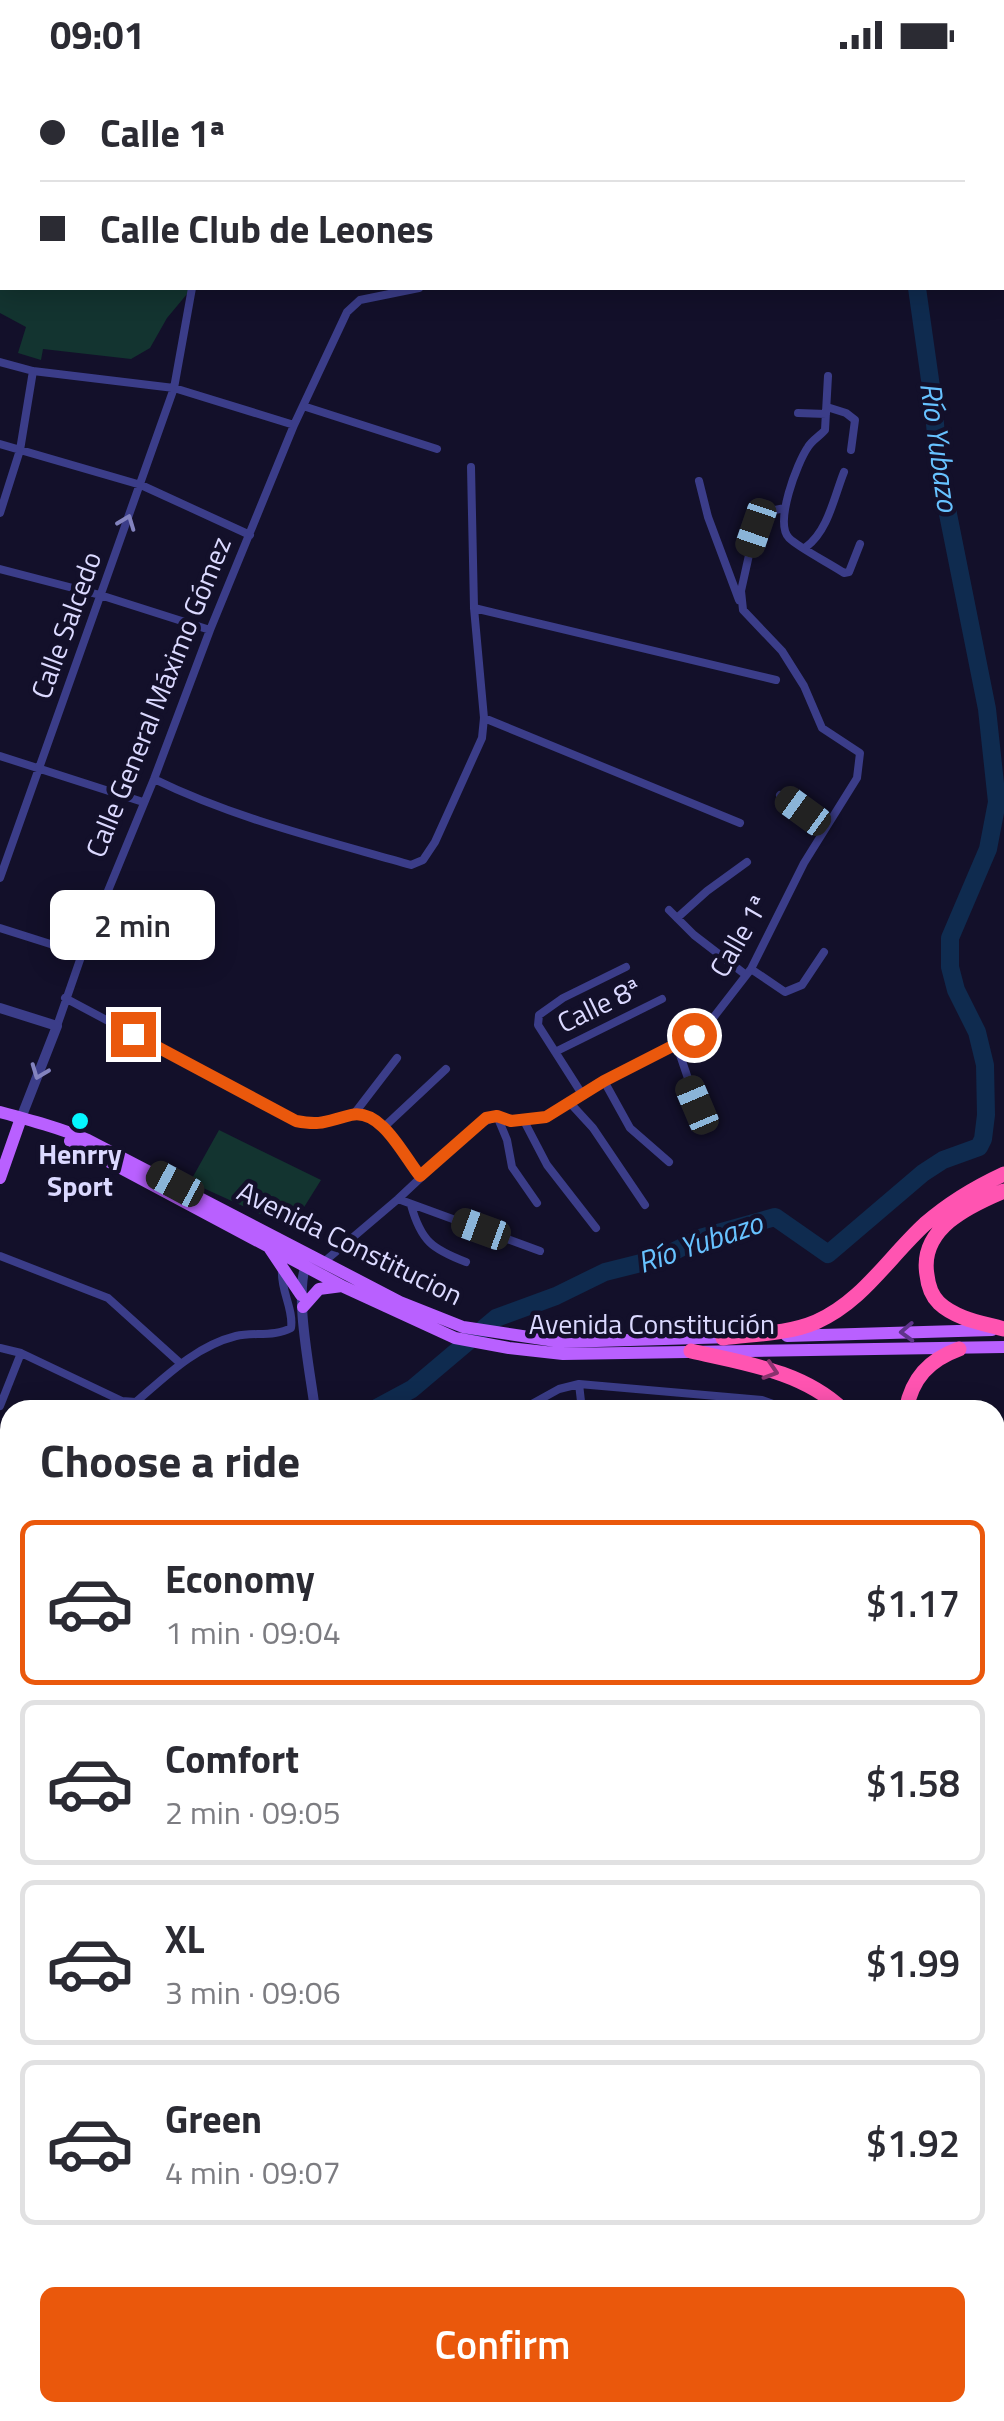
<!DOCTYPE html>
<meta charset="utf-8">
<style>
:root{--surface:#fff;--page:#f7f7f7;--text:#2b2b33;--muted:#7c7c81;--line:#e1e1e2;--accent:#ea580c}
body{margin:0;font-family:"Titillium Web",sans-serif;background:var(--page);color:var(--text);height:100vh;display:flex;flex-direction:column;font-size:38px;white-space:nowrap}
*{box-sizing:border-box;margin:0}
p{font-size:32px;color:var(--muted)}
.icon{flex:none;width:55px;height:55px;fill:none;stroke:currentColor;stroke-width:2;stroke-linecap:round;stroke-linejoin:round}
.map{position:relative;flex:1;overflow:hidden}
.details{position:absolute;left:0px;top:1330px;width:1005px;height:1022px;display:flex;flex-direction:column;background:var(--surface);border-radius:30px 30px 0 0;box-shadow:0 5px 25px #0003}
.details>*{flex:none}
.banner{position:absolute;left:0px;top:0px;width:1005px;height:220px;box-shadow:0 5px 25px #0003;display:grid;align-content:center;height:220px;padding:0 40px;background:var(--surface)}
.end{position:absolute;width:45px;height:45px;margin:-22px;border:12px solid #ea580c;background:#fff;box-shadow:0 0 0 5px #fff}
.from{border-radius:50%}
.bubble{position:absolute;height:70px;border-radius:15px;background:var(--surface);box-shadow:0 5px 25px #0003;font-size:32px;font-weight:600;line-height:70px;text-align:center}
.car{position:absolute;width:30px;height:60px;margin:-30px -15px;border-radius:12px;box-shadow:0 0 8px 2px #0007;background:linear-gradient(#222 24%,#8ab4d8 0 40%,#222 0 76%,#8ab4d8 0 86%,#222 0)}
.banner b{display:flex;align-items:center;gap:35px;height:95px;font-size:38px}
.banner b+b{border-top:2px solid var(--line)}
.banner i{width:25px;height:25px;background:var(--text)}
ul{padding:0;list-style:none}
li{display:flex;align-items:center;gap:30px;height:165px;margin:0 20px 15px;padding:0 20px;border:5px solid var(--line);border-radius:15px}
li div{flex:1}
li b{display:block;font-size:38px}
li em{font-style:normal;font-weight:600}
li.selected{border-color:var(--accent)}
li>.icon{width:90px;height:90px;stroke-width:1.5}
h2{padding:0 40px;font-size:45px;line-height:120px}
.action{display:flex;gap:20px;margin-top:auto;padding:20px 40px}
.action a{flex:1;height:115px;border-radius:15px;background:var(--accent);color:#fff;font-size:40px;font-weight:600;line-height:115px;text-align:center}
.status{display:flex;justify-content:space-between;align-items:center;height:70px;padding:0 50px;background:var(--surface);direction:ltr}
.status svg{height:28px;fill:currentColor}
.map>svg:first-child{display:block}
.green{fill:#133430}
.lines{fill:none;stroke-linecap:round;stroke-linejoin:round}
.river{stroke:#0f2b4f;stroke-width:18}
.minor{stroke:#3b3d89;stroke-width:8}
.tertiary{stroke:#3b3d89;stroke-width:10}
.primary{stroke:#b960ff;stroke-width:12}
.motorway{stroke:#ff54b1;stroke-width:15}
.oneway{stroke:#8383be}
.oneway2{stroke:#5e348a}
.oneway3{stroke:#89326e}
.route{stroke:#ea580c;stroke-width:12}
.poi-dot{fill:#05f6ff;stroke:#13102a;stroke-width:4}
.labels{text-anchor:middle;stroke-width:9;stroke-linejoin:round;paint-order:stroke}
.street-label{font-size:28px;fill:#dbd9ff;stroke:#13102a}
.poi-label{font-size:28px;font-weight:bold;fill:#dbd9ff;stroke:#13102a}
.water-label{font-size:30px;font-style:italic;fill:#67c2ff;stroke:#13102a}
</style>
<div class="status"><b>09:01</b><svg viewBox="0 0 49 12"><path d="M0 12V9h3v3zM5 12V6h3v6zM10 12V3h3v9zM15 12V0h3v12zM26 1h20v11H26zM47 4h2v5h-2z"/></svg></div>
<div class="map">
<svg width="1004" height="2351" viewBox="0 0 1004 2351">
<rect width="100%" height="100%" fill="#13102a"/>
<!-- green -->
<path class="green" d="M 0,0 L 290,0 L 2,2 L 2,218 L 192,218 L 167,248 L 150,278 L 131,289 L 43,279 L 41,290 L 18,283 L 26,257 L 0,243 Z
M 219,1060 L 321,1110 L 291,1158 L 190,1112 Z"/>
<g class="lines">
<!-- river -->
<path class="river" d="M 859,0 L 859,2
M 373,1340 L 412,1319 L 496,1248 L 556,1226 L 605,1202 L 661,1188 L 700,1168 L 775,1147 L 828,1184 L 923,1103 L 943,1090 L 979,1077 L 983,1069 L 986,1045 L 985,995 L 977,962 L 956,920 L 950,897 L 950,868 L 988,779 L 997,732 L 987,639 L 939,399 L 933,331 L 917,218
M 0,2146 L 10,2139
M 995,2172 L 1004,2179"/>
<!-- minor -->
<path class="minor" d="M 967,0 L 968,2
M 290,2 L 290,0
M 391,2 L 392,0
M 459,2 L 460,0
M 1002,50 L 1004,51
M 0,292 L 33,301 L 174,318 L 294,355
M 828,306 L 825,360 C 820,366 812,370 808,377 C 797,393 774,453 789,468 C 799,478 831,494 844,503 L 849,502 L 860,474
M 303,336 L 437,379
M 827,337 L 846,343 L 855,350 L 851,380
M 798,343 L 826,344
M 0,374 L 141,415 L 250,465
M 699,411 L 708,447 L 739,530
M 0,443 L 20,380 L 33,301
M 806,477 C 828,461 834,427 844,402
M 0,499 L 100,525 L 210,560
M 474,538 L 776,610
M 484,648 L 740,753
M 0,686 L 143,732
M 154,709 C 236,749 324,770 411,795 L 423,790 L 435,772 L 482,668 L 484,648 L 474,538 L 471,397
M 780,725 L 825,758
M 0,808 L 174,318 L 192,218
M 669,840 L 694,865 L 746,905
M 677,848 L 707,821 L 747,792
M 0,858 L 82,884
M 751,899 L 785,922 L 802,915 L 824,882
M 65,928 L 296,1051 C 323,1057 326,1051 351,1045 C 382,1038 404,1087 420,1107
M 57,956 L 82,884 L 154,709 L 210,560 L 294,355 L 347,242 L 360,230 L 419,218
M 676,973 L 697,1035
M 555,982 L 662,929
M 604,1011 L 630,1058 L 669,1092
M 582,1024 L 538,955 L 539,945 L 563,928 L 626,897
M 571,1034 L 593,1058 L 645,1135
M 354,1044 L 397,988
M 497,1046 L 507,1070 L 512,1097 L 537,1133
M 523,1049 L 547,1095 L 596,1158
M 384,1057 L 446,999
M 398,1129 L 540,1181
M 411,1135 C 421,1171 432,1179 466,1192
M 0,1186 L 108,1228 L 180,1293
M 325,1191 L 398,1129 L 477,1055 L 497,1046 L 511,1051 L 546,1047 L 604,1011 L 706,957 L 751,899 L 804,793 L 857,708 L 860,683 L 822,658 L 804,616 L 782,581 L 743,540 L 741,521 L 755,458 L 770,441 L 785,438
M 0,1278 L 21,1283 L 122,1331 L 136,1332 C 166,1306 196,1276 236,1266 C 253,1262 275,1267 291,1258 C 294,1239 280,1220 282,1199
M 579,1314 L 582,1340
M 0,1336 L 21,1283
M 521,1340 L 559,1319 L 579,1314 L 762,1330 L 790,1340
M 0,1364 L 10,1367
M 0,1446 L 10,1449
M 0,1510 L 10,1511
M 0,1612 L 10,1617
M 0,1698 L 10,1675
M 0,1781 L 10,1792
M 0,1847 L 10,1848
M 0,1917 L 10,1912
M 995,2008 L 999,2056 L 1004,2076"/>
<!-- tertiary -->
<path class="tertiary" d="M 0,938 L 57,956 L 21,1048
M 307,1193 C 293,1220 311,1306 315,1340"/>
<!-- primary -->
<path class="primary" d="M 0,1042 C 30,1050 60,1058 88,1070 L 400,1232 L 463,1257 L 562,1272 L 732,1267
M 70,1071 L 344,1217 L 455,1268 L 509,1278 L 563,1284 L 1004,1277
M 0,1108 L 21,1048
M 270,1179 L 301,1225
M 303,1237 L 319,1219 L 342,1216
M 787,1266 L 992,1260"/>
<!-- motorway -->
<path class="motorway" d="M 1004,1121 C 968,1136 919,1159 927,1205 C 928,1215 932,1226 939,1233 C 956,1249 983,1253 1004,1259
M 723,1268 C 753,1264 788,1264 816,1252 C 863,1231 888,1188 925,1154 C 949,1133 976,1117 1004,1104
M 691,1281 C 743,1293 803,1301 843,1340
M 906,1340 C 912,1308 929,1290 959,1279
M 995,1429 L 1004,1427
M 995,1573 L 1004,1545
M 995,1653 L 1004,1623
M 638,2351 L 643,2342
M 669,2351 L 674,2342"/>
</g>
<!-- one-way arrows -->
<defs><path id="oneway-chevron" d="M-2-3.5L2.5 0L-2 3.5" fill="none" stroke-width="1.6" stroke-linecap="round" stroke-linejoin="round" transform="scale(2.5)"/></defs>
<g class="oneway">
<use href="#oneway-chevron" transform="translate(127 452) rotate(-69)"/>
<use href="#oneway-chevron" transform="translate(39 1002) rotate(111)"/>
</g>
<use class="oneway2" href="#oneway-chevron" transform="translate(907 1262) rotate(178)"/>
<use class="oneway3" href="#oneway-chevron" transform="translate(771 1301) rotate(18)"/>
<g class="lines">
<!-- route -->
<path class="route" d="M 133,964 L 296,1051 C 322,1056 326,1051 351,1045 C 382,1038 404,1087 420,1106 L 486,1048 L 497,1046 L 511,1051 L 546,1047 L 604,1011 L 694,965"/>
</g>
<!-- markers -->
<circle class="poi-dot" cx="80" cy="1051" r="10"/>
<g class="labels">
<!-- street labels -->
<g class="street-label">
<text transform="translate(66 555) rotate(-70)" y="10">Calle Salcedo</text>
<text transform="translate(158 627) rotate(-68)" y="10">Calle General Máximo Gómez</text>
<text transform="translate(739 866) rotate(-60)" y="10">Calle 1ª</text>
<text transform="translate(599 935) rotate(-26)" y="10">Calle 8ª</text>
<text transform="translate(350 1173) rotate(26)" y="10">Avenida Constitucion</text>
<text x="652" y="1264">Avenida Constitución</text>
</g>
<!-- poi labels -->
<g class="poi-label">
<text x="80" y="1094">Henrry<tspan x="80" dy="32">Sport</tspan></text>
</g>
<!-- water labels -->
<g class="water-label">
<text transform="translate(939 377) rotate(82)" y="10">Río Yubazo</text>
<text transform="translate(700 1173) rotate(-19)" y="10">Río Yubazo</text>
</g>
</g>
</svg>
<i class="end from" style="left:694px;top:965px"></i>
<i class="end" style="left:133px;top:964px"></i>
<div class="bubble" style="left:50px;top:820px;width:165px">2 min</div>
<i class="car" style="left:756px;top:458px;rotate:199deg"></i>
<i class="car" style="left:803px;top:741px;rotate:306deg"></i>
<i class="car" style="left:697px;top:1035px;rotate:337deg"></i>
<i class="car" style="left:175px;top:1114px;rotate:298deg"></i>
<i class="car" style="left:481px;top:1159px;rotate:290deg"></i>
<div class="banner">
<b><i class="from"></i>Calle 1ª</b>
<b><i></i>Calle Club de Leones</b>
</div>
<section class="details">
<h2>Choose a ride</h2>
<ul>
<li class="selected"><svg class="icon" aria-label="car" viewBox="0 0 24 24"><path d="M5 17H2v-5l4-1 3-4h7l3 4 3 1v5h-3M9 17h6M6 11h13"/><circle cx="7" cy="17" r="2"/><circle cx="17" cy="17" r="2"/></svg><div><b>Economy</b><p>1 min · 09:04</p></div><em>$1.17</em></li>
<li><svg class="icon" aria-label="car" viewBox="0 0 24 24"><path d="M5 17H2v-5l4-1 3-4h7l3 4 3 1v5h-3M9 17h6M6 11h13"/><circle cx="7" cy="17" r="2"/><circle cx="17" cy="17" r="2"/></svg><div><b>Comfort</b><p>2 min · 09:05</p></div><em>$1.58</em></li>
<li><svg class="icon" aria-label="car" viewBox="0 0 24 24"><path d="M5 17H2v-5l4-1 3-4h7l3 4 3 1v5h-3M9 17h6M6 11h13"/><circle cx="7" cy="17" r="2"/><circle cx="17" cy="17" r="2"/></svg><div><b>XL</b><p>3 min · 09:06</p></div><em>$1.99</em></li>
<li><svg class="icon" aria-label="car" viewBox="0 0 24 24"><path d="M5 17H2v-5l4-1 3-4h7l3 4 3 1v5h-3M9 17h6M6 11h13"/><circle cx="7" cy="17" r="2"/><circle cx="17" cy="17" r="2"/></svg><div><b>Green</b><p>4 min · 09:07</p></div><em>$1.92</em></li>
</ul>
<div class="action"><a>Confirm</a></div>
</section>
</div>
